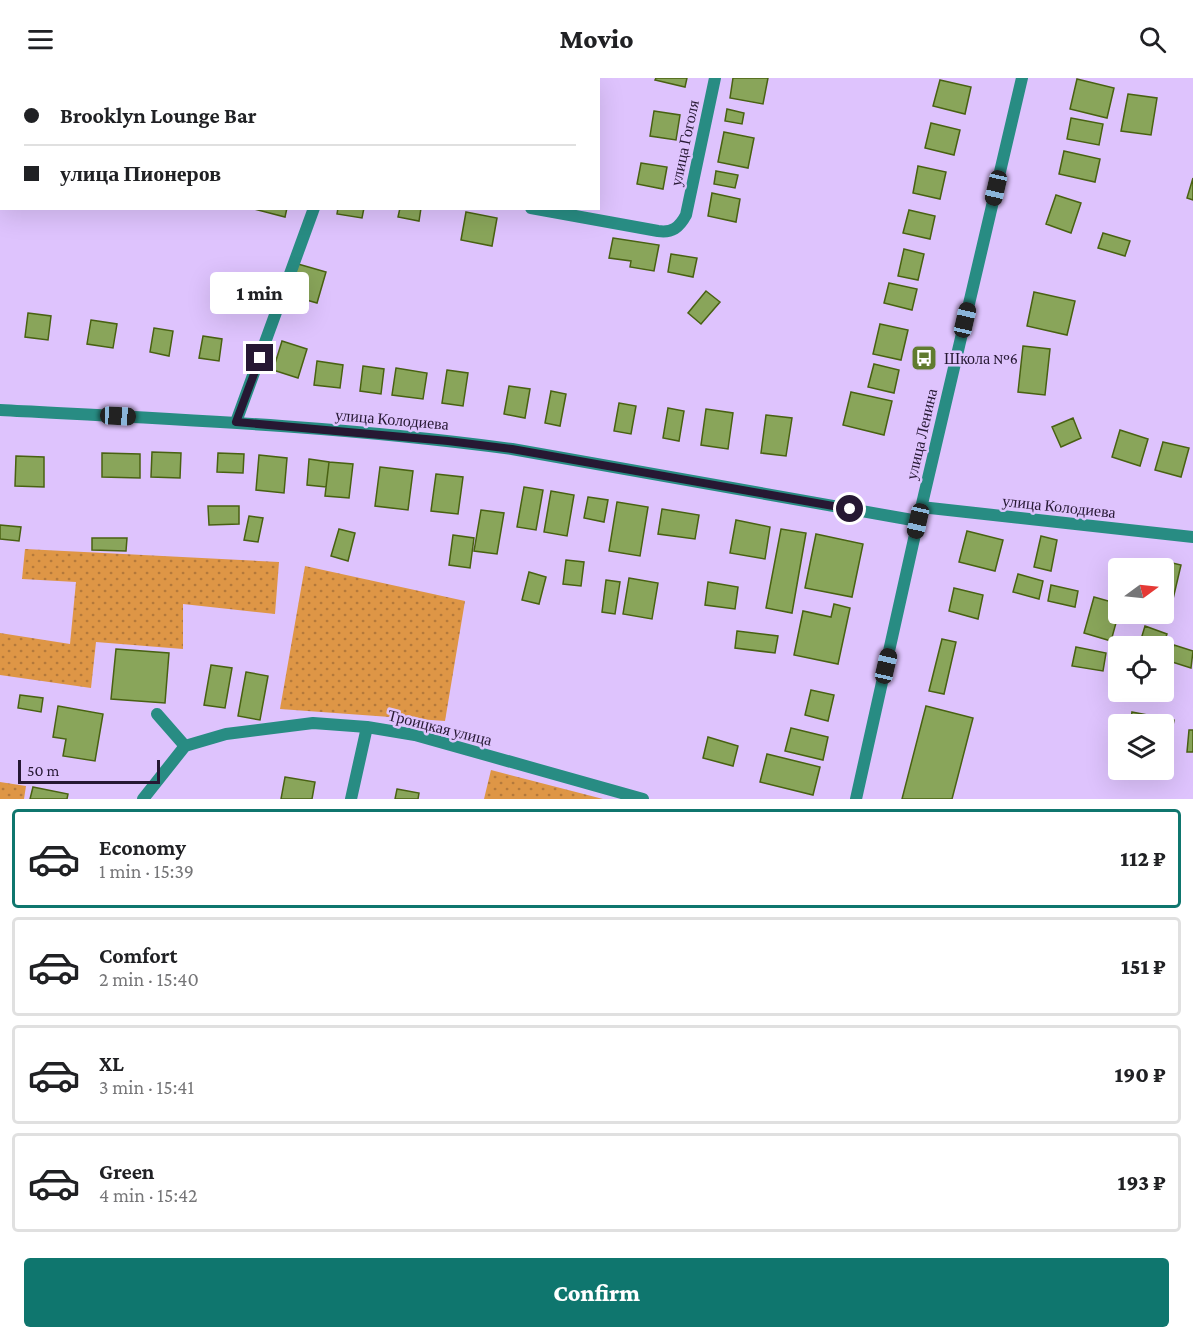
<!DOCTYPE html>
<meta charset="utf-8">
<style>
:root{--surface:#fff;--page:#f2f2f2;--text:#202124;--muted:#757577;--line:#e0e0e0;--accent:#0f766e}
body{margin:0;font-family:"Crimson Pro",serif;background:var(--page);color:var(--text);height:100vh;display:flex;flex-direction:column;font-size:22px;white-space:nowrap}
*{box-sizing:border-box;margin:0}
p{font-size:20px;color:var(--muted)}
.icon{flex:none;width:33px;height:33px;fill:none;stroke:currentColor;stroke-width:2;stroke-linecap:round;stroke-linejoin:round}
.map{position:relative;height:721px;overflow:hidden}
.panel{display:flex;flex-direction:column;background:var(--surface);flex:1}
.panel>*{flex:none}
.hud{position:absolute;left:0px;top:0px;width:600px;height:132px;box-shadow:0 6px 24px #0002;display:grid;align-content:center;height:132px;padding:0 24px;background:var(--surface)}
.needle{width:39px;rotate:75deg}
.fabs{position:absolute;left:1108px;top:480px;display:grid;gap:12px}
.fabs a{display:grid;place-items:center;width:66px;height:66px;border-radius:6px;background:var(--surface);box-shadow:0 6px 24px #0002;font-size:30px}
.scale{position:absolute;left:18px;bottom:15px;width:142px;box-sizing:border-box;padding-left:6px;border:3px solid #261833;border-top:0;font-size:16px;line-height:21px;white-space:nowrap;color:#261833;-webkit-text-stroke:4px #dec3fd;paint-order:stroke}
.end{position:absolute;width:27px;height:27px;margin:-14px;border:8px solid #261833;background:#fff;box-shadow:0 0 0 3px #fff}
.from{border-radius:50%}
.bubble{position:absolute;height:42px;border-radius:6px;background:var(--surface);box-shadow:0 6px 24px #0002;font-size:20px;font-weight:800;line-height:42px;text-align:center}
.car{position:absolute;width:18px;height:36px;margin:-18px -9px;border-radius:8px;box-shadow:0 0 4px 2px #0007;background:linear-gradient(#222 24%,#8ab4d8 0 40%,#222 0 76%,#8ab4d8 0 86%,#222 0)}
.hud b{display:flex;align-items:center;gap:21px;height:57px;font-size:22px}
.hud b+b{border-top:2px solid var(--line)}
.hud i{width:15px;height:15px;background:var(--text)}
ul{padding:10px 0 0;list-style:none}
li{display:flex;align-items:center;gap:18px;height:99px;margin:0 12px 9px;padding:0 12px;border:3px solid var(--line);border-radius:6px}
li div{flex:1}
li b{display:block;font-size:22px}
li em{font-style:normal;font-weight:800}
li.selected{border-color:var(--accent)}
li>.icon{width:54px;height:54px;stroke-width:1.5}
.action{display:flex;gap:12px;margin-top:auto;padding:12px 24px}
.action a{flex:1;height:69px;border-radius:6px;background:var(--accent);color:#fff;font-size:24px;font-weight:800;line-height:69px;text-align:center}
header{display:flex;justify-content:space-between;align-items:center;height:78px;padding:0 24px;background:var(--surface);font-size:27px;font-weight:800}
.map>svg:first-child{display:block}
.garden{fill:url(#garden-dots)}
.building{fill:#89a55a;stroke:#496112;stroke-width:1.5}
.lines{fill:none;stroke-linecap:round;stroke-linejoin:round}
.minor{stroke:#288c83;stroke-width:12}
.tertiary{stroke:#288c83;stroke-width:12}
.route{stroke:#261833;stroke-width:8}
.labels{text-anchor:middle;stroke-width:5;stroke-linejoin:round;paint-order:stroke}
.street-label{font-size:16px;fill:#261833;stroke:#dec3fd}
.poi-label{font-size:16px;fill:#261833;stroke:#dec3fd;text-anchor:start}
</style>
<header><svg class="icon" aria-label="menu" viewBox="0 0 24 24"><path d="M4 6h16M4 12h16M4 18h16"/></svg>Movio<svg class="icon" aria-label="search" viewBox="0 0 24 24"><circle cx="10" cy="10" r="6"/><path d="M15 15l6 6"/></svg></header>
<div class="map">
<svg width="1193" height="721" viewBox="0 0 1193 721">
<defs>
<pattern id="garden-dots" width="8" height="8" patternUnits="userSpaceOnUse" patternTransform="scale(1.5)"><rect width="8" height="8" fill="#de9646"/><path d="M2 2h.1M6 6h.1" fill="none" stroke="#b4793b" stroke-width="1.8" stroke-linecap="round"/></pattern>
</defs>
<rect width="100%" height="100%" fill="#dec3fd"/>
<!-- garden -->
<path class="garden" d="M 25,471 L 279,484 L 275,536 L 183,526 L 183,571 L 96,564 L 91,610 L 0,597 L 0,555 L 70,566 L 76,504 L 22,501 Z
M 305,488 L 465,523 L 445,643 L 280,631 Z
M 491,692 L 603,721 L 484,721 Z
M 0,704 L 26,708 L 24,721 L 0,721 Z"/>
<!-- building -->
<path class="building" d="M 105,0 L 130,0 L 105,2 Z
M 656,0 L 687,0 L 685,9 L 655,2 Z
M 733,0 L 768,0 L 763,26 L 730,20 Z
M 1077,1 L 1114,10 L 1107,40 L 1070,31 Z
M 940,2 L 971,9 L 965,36 L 933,28 Z
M 1128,16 L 1157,20 L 1151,57 L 1121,53 Z
M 727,31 L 744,35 L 742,46 L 725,43 Z
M 654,33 L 680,37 L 676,62 L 650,58 Z
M 1071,40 L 1103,46 L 1099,67 L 1067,61 Z
M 931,45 L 960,52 L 954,77 L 925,70 Z
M 724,54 L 754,60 L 748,90 L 718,84 Z
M 1064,73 L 1100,81 L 1095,104 L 1059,96 Z
M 641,85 L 667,89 L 663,111 L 637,106 Z
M 918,88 L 946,94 L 940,121 L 913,115 Z
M 716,93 L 738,97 L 735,110 L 714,106 Z
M 1193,100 L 1193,122 L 1187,120 Z
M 712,115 L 740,121 L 736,144 L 708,138 Z
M 1056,117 L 1081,125 L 1071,155 L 1046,146 Z
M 250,130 L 287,130 L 285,139 Z
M 338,130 L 364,130 L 362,140 L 337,136 Z
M 400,130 L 421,130 L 419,143 L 398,139 Z
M 909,132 L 935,138 L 930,161 L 903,155 Z
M 466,134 L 497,140 L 492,168 L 461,162 Z
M 1103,155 L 1130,163 L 1125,178 L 1098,170 Z
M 613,160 L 659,167 L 654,193 L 630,189 L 631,183 L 609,180 Z
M 904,171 L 924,176 L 918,202 L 898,198 Z
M 671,176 L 697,180 L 693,199 L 668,194 Z
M 298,186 L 326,194 L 317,225 L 289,217 Z
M 889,205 L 917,211 L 912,232 L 884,225 Z
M 706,213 L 720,224 L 701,246 L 688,235 Z
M 1034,214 L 1075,223 L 1067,257 L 1027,248 Z
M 28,235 L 51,238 L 48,262 L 25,259 Z
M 91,242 L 117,246 L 113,270 L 87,266 Z
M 880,246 L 908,252 L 901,282 L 873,276 Z
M 154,250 L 173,253 L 169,278 L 150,274 Z
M 203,258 L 222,261 L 219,283 L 199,280 Z
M 282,263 L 307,271 L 298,300 L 273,292 Z
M 1023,268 L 1050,271 L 1045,317 L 1018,314 Z
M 317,283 L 343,287 L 340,310 L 314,307 Z
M 874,286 L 899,292 L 894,315 L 868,309 Z
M 363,288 L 384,291 L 381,316 L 360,313 Z
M 396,290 L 427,295 L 423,321 L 392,317 Z
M 447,292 L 468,295 L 463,328 L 442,325 Z
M 509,308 L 530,311 L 525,340 L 504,336 Z
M 551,313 L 566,316 L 560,348 L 545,345 Z
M 851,314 L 892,323 L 884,357 L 843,347 Z
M 619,325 L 636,328 L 631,356 L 614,353 Z
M 668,330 L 684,333 L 679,363 L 663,360 Z
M 706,331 L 733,335 L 728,371 L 701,367 Z
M 766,337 L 792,340 L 786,378 L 761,375 Z
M 1073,340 L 1081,360 L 1061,369 L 1052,349 Z
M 1120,352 L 1148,361 L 1140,388 L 1112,379 Z
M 1163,364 L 1189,370 L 1181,399 L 1155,392 Z
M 152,374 L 181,375 L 180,400 L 151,399 Z
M 102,375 L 140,376 L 140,400 L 102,399 Z
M 218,375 L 244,376 L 243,395 L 217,394 Z
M 259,377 L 287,380 L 284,415 L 256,412 Z
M 16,378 L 44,379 L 44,409 L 15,408 Z
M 309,381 L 329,384 L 326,409 L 307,407 Z
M 329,384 L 353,386 L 349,420 L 325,418 Z
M 380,389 L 413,393 L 408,432 L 375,428 Z
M 436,396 L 463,399 L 458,436 L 431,433 Z
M 524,409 L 543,412 L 536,452 L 517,449 Z
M 551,413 L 574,417 L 567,458 L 544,454 Z
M 588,419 L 608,422 L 604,444 L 584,440 Z
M 617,424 L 648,429 L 640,478 L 609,473 Z
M 208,428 L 239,428 L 239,446 L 209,447 Z
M 662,431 L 699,437 L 695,461 L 658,456 Z
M 481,432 L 504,435 L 497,476 L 474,473 Z
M 249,438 L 263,440 L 258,464 L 244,462 Z
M 736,442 L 770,449 L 765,481 L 730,475 Z
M 0,447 L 21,449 L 19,463 L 0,461 Z
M 339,451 L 355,455 L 348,483 L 331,478 Z
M 781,451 L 806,455 L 792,535 L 766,530 Z
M 967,453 L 1003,462 L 995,493 L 959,484 Z
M 816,456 L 863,466 L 852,519 L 805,510 Z
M 453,457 L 474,460 L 470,490 L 449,487 Z
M 1041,458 L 1057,462 L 1051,493 L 1034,489 Z
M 92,460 L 127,460 L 126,473 L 92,472 Z
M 566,482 L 584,484 L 581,508 L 563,506 Z
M 1160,482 L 1181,487 L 1173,521 L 1164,519 L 1164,490 L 1158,490 Z
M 529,494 L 546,499 L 539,526 L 522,522 Z
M 1018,496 L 1043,503 L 1039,521 L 1013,514 Z
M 629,500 L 658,505 L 652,541 L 623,536 Z
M 606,502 L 620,504 L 615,536 L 602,534 Z
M 708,504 L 738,509 L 735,531 L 705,527 Z
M 1051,507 L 1078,513 L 1075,529 L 1048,523 Z
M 954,510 L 983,517 L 978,541 L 949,533 Z
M 1094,519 L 1119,526 L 1119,534 L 1111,563 L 1084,555 Z
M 834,526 L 850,530 L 838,586 L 794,577 L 803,533 L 831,539 Z
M 1145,548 L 1167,556 L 1163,568 L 1139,568 Z
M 737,553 L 778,558 L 775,575 L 735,570 Z
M 942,561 L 956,564 L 944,616 L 929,613 Z
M 1174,567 L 1193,573 L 1191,590 L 1169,583 Z
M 1076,569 L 1106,575 L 1103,593 L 1072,588 Z
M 116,571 L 169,575 L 165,625 L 111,621 Z
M 211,587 L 232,590 L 225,630 L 204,627 Z
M 246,594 L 268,598 L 260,642 L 238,638 Z
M 811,612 L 834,617 L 828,643 L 805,637 Z
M 1130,614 L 1160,614 L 1158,621 Z
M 20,617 L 43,620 L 41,634 L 18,630 Z
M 58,628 L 103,636 L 95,683 L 63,678 L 66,661 L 53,659 Z
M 926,628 L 973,640 L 952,721 L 902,721 Z
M 1132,634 L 1174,642 L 1168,673 L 1164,672 L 1164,646 L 1130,646 Z
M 791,650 L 828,659 L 823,682 L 785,673 Z
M 1189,652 L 1193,652 L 1193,674 L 1187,674 Z
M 708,659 L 738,668 L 733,688 L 703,680 Z
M 767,676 L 820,689 L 813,717 L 760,704 Z
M 285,699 L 315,704 L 312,721 L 281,721 Z
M 33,709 L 68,716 L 67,721 L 30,721 Z
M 397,711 L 419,715 L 418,721 L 395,721 Z"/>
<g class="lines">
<!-- minor -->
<path class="minor" d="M 152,2 L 152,0
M 358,2 L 358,0
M 542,2 L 542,0
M 531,130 L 658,153 C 672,155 679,150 686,137 L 715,0
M 0,332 C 171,341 342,348 512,371 L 918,443
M 236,344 L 314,130
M 921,429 L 1193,459
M 157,636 L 185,668
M 143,721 L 185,668 L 226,656 L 313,645 L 367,649 L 415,657 L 643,721
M 351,721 L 367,649"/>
<!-- tertiary -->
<path class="tertiary" d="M 856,721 L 918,443 L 1022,0"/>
</g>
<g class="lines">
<!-- route -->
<path class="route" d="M 260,280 L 236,344 L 448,363 L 512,371 L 850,431"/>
</g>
<!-- icons -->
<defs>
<g id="bus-square" transform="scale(1.35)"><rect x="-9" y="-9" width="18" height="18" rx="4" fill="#607b2f" stroke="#dec3fd"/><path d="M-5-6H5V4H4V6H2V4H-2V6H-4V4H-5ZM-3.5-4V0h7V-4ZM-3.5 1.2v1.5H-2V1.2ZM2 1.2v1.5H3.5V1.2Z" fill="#fff"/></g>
</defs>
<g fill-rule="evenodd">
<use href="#bus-square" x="924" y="280"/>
</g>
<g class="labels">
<!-- street labels -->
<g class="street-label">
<text transform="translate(684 65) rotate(-78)" y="6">улица Гоголя</text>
<text transform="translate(392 341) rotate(5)" y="6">улица Колодиева</text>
<text transform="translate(921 356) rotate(-77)" y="6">улица Ленина</text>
<text transform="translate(1059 428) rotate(6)" y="6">улица Колодиева</text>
<text transform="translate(440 649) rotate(14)" y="6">Троицкая улица</text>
</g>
<!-- poi labels -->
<g class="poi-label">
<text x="944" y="286">Школа №6</text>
</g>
</g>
</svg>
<div class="fabs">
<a><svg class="needle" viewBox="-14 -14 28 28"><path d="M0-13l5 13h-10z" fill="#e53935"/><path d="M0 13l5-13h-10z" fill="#757577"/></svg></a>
<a><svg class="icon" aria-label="locate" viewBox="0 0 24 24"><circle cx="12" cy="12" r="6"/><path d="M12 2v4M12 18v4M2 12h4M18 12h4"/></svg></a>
<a><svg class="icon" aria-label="layers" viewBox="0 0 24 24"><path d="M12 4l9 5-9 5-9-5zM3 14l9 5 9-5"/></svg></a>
</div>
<div class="scale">50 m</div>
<i class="end from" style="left:850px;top:431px"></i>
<i class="end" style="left:260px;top:280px"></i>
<div class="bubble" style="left:210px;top:194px;width:99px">1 min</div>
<i class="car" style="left:996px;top:110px;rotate:193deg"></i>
<i class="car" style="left:965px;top:242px;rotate:13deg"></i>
<i class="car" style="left:118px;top:338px;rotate:93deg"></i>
<i class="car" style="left:918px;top:443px;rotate:193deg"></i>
<i class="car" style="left:886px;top:588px;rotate:13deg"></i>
<div class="hud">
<b><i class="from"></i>Brooklyn Lounge Bar</b>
<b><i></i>улица Пионеров</b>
</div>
</div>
<section class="panel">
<ul>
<li class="selected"><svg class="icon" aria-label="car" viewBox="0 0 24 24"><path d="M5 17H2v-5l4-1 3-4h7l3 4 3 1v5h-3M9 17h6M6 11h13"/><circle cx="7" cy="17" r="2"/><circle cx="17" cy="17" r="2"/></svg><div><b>Economy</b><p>1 min · 15:39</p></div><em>112 ₽</em></li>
<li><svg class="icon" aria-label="car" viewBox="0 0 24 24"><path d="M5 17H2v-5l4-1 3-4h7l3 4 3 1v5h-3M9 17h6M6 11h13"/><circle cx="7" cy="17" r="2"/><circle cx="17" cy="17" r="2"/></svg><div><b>Comfort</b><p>2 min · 15:40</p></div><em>151 ₽</em></li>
<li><svg class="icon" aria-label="car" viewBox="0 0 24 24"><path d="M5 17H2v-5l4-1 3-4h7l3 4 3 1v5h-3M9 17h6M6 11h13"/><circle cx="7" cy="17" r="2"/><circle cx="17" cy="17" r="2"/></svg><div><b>XL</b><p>3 min · 15:41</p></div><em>190 ₽</em></li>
<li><svg class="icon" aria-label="car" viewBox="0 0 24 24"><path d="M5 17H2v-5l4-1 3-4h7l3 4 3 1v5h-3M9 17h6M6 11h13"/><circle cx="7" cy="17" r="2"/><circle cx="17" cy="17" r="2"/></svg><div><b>Green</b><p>4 min · 15:42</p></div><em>193 ₽</em></li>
</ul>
<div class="action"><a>Confirm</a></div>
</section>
